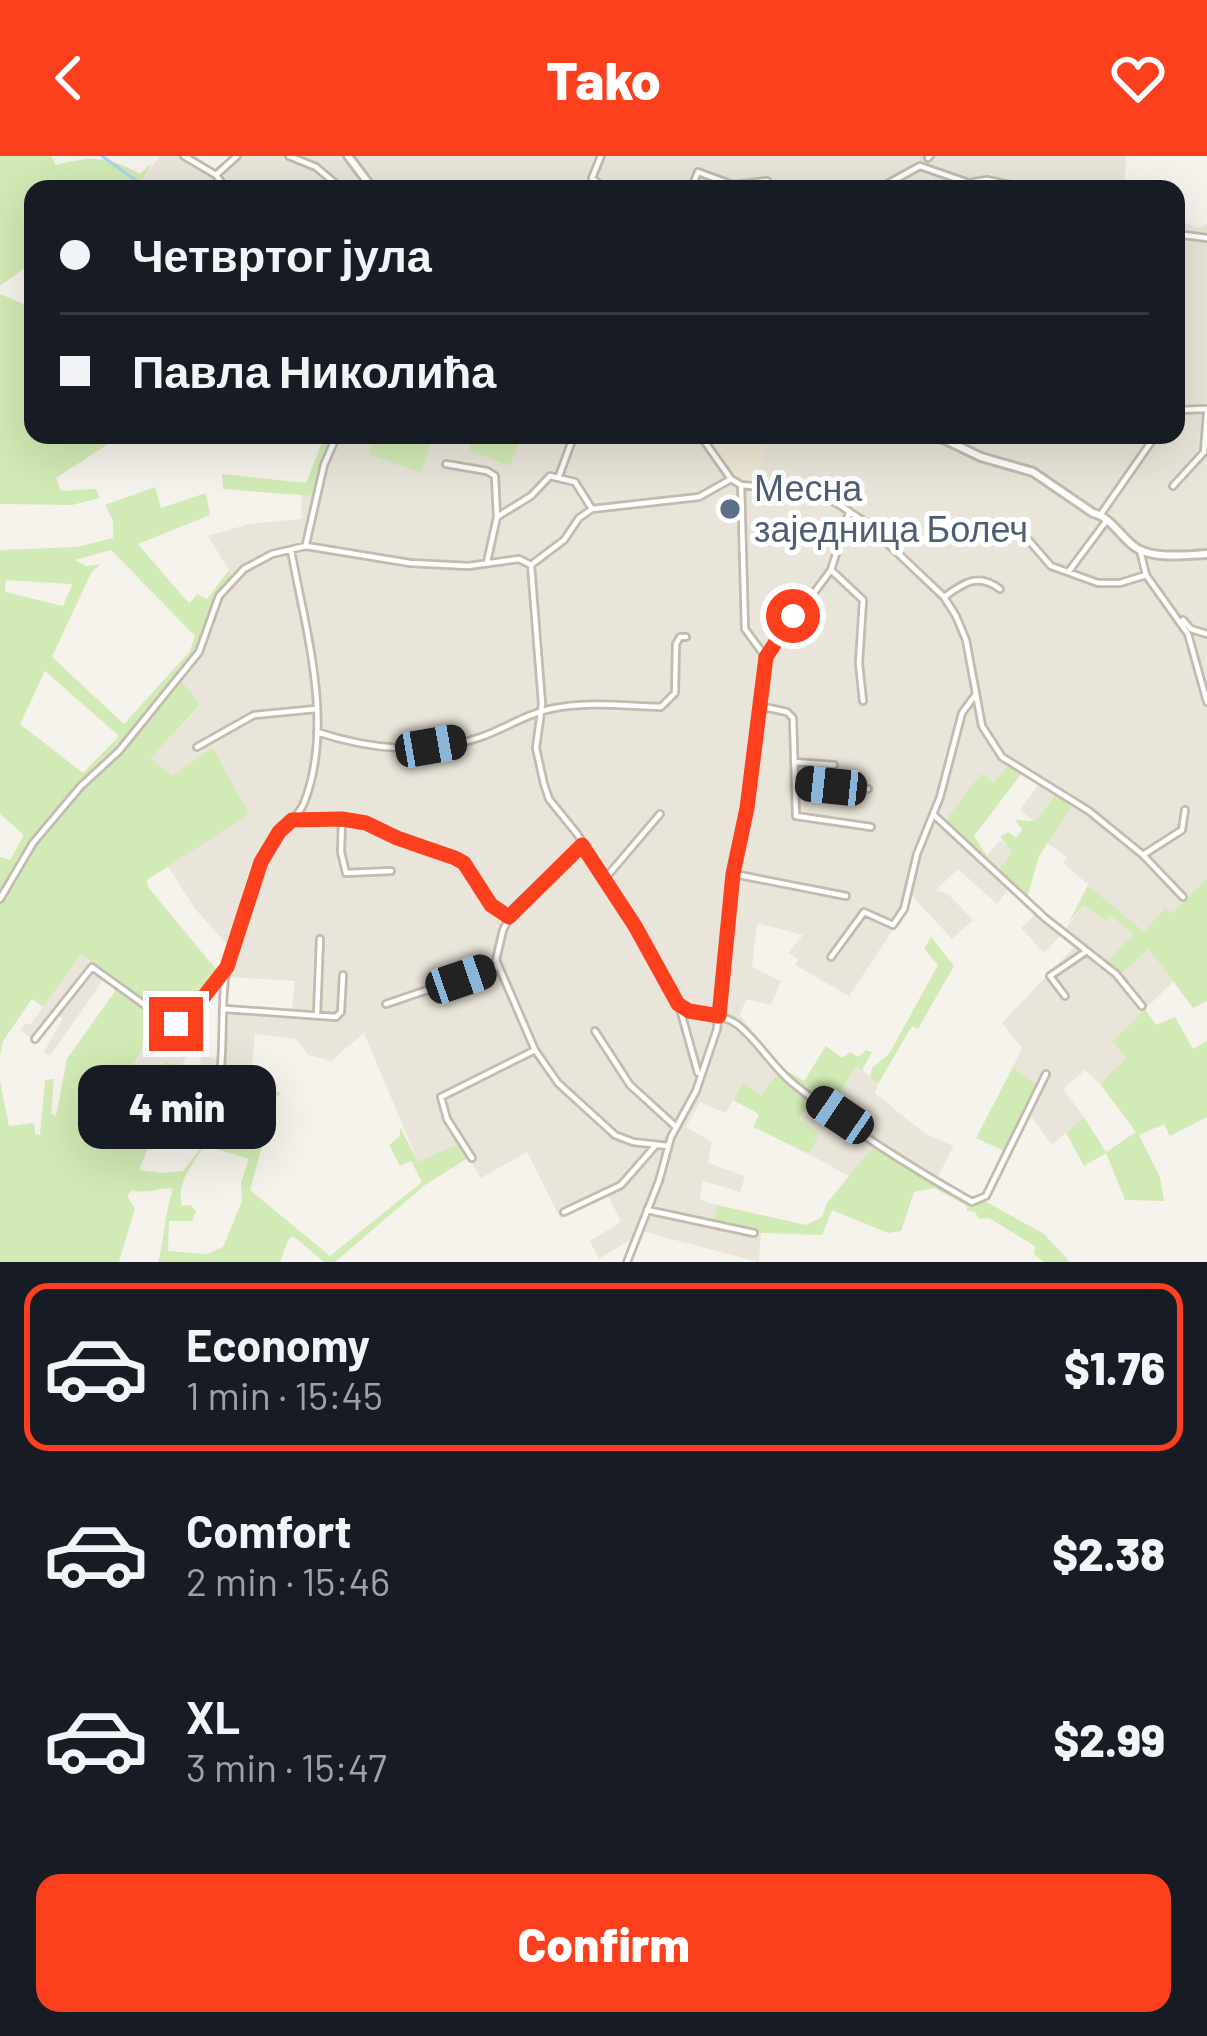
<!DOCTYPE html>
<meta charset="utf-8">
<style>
:root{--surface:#171b24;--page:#242831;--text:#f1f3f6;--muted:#9ea1a6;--line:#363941;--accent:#fc3f1d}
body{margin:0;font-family:Barlow,sans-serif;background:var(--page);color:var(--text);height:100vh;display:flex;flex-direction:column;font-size:45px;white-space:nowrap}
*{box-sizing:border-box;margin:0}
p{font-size:39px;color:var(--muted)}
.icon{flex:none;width:66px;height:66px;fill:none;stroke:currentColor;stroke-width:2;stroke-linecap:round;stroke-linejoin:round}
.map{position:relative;height:1106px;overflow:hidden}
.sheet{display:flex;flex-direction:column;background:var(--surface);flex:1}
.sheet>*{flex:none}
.hud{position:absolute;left:24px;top:24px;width:1161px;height:264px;border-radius:24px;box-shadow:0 12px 48px #0002;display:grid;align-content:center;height:264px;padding:0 36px;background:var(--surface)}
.end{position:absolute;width:54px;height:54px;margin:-27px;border:15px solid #fc3f1d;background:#fff;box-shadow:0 0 0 6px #fff}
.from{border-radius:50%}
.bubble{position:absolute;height:84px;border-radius:24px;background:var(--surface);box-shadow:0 12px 48px #0002;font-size:39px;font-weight:800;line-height:84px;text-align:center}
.car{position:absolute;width:36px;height:72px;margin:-36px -18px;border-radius:15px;box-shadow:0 0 9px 3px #0007;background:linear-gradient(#222 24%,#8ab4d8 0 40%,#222 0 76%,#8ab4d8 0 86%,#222 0)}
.hud b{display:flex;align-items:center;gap:42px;height:114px;font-size:45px}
.hud b+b{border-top:3px solid var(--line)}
.hud i{width:30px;height:30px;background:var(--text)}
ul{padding:21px 0 0;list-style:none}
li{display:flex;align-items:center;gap:36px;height:168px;margin:0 24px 18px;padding:0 12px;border:6px solid transparent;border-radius:24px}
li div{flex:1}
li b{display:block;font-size:45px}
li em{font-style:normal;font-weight:800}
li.active{border-color:var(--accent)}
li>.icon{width:108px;height:108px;stroke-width:1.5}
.primary-button{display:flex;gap:24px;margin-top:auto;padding:24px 36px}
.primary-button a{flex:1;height:138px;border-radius:24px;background:var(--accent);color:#fff;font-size:48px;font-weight:800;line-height:138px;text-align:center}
header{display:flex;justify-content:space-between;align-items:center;height:156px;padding:0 36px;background:var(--accent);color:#fff;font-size:54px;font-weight:800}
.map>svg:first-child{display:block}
.residential{fill:#eae5da}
.education{fill:#efe8d6}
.green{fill:#d2eab5;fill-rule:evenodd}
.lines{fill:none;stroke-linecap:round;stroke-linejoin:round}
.stream{stroke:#a9d4f2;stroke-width:3}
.minor-casing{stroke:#c2bbae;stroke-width:10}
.tertiary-casing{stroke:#c2bbae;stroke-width:12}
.minor{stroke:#fff;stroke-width:4.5}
.tertiary{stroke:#fff;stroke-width:6}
.route{stroke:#fc3f1d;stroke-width:15}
.service-dot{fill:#5c6f8a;stroke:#fff;stroke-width:4.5}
.labels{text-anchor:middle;stroke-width:10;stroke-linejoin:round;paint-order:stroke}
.service-label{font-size:36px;fill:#4e5e75;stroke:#fff;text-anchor:start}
</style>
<header><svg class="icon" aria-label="back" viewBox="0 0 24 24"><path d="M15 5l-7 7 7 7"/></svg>Tako<svg class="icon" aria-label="heart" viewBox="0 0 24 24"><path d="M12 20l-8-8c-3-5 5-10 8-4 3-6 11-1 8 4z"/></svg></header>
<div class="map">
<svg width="1207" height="1106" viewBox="0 0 1207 1106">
<rect width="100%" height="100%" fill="#f6f3ec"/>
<!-- residential -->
<path class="residential" d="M 160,0 L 194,0 L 213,14 L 232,0 L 1126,0 L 1124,33 L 335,33 L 329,27 L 324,33 L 163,33 L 141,24 Z
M 1176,63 L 1198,72 L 1207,68 L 1207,722 L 1172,757 L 1165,753 L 1144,777 L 1063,707 L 1067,701 L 1046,686 L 1073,650 L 1056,638 L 1034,666 L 1020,654 L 1039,628 L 1009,609 L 995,626 L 981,617 L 944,668 L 983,704 L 1000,684 L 1013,694 L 1011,730 L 997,748 L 958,713 L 936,734 L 948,738 L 973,764 L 952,783 L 911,739 L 900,763 L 849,840 L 795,809 L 798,803 L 788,797 L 803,779 L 757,767 L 752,811 L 781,825 L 771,849 L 746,843 L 740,859 L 782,912 L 761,939 L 742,928 L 726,957 L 700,946 L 686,971 L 712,986 L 708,1007 L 745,1020 L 740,1036 L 703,1025 L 700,1044 L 717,1049 L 713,1065 L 761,1077 L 759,1106 L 637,1074 L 633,1082 L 599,1103 L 590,1085 L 621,1066 L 609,1041 L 560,1062 L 527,996 L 481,1022 L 459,987 L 418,1006 L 364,877 L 331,905 L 308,899 L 297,883 L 255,878 L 251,921 L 233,915 L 217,948 L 189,939 L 202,899 L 219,904 L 223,852 L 292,854 L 295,825 L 228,821 L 232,794 L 196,754 L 167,709 L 248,658 L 213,592 L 172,621 L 151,602 L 200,550 L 175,519 L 195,495 L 213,447 L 232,419 L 208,380 L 249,368 L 301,363 L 302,338 L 314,339 L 323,300 L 335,279 L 1176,279 Z
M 1084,749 L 1110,759 L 1133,778 L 1106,808 L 1149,792 L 1175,824 L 1113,884 L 1128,902 L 1100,928 L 1085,914 L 1063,933 L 1084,961 L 1052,989 L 1030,959 L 1041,933 L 1013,911 L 1022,892 L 1002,867 L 1075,790 L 1061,779 L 1044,797 L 1021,772 L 1040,754 L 1063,776 Z
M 82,798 L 108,817 L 50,900 L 43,897 L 63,862 L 56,859 L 36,886 L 20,874 L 26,867 L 30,869 Z
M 164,860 L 198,877 L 181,911 L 163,905 L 153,928 L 130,919 L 151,873 Z
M 857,909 L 878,928 L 875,937 L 924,977 L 954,990 L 936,1024 L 877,987 L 850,1021 L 809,998 L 820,978 L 799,964 L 818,941 L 832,950 Z"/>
<!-- education -->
<path class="education" d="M 702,279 L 764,281 L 759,328 L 734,323 Z"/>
<!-- green -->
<path class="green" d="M 0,0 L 51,0 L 56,9 C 91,0 108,0 140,18 L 152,7 L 142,24 L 163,33 L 33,33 L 33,106 L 0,130 Z
M 0,138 L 33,152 L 33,181 L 28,185 L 33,192 L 33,279 L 122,279 L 56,322 L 61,335 L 96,333 L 100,342 L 72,349 L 0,348 Z
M 325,279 L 335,279 L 323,300 L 314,340 L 223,333 L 222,318 L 306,327 Z
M 375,279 L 433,279 L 421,316 L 368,298 Z
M 473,279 L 501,279 L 519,286 L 510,310 L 468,294 Z
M 155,331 L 161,352 L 206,337 L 210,359 L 138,388 L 185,443 L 190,447 L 197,438 L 207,443 L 229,414 L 232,419 L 213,447 L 195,495 L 176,518 L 200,549 L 151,602 L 172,620 L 213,592 L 249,658 L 147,724 L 148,731 L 219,817 L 190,856 L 175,866 L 164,860 L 155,875 L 150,874 L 130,918 L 134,921 L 123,953 L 140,960 L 164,905 L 181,911 L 139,1014 L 163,1017 L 183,1015 L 200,993 L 213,947 L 218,948 L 224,913 L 277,935 L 281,938 L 275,942 L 250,1034 L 330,1100 L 422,1026 L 411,1005 L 400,1010 L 389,989 L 400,980 L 400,971 L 418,1006 L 459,987 L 468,1002 L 425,1029 L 335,1106 L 324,1106 L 293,1080 L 288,1084 L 280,1106 L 158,1106 C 165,1082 164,1058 173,1033 C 160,1030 150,1039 132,1034 L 127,1040 L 135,1052 L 119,1106 L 0,1106 L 0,925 L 9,970 L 34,967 L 35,978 L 40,979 L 45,924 L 54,923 L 51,958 L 56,960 L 67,903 L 118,831 L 105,821 L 108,816 L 81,799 L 43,851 L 32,843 L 3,885 L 0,900 L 0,701 L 10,704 L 24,679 L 0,658 L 0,394 L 77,391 L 113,382 L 113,365 L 105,349 ZM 111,394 L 195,480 L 190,495 L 124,568 L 52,501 L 91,417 L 101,408 L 86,410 L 75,404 ZM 6,424 L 72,428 L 72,429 L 63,450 L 5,436 ZM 45,515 L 119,580 L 83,617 L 20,568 ZM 204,989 L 249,1003 L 241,1027 L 242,1045 L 223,1091 L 208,1098 L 168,1095 L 169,1065 L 192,1065 L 196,1055 L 191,1049 L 182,1050 C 176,1025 193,1010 204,989 Z
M 1009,609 L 1022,617 L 974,680 L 987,700 L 983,704 L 943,668 L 981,617 L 994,626 Z
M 1056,638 L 1073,649 L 1039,700 L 1026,746 L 997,717 L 1012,695 L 1000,681 L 1008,676 L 1016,682 L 1022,674 L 1015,664 L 1035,665 Z
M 1207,722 L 1207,845 L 1193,852 L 1149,793 L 1119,819 L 1105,808 L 1133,778 L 1110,759 L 1105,764 L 1084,749 L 1069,766 L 1088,729 L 1144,776 L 1165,752 L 1172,757 Z
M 931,781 L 954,810 L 918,873 L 912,870 L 878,928 L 870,921 L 872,912 L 889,898 L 938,809 L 924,793 Z
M 1145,853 L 1156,869 L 1175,861 L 1193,893 L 1207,885 L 1207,961 L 1170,980 L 1164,968 L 1139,979 L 1160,1021 L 1164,1045 L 1125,1044 L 1106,997 L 1084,1010 L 1066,977 L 1084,961 L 1106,996 L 1136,976 L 1100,928 L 1127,902 L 1112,885 Z
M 826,890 L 842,902 L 850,896 L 858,901 L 866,894 L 872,896 L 862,914 L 856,910 L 832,951 L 818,941 L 799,963 L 820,978 L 809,998 L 753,971 L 759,958 L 733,944 L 743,927 L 761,939 L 782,912 L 804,925 Z
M 1013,911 L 1037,929 L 1004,995 L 976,982 Z
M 877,986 L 920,1016 L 920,1019 L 972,1048 L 985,1045 L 1044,1078 L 1070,1106 L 1044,1106 L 1034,1098 L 1035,1090 L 989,1062 L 979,1063 L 975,1056 L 967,1055 L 967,1050 L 934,1032 L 914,1036 L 901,1075 L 888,1077 L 832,1054 L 822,1079 L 761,1077 L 713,1065 L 717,1049 L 806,1069 L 822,1061 L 827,1047 Z"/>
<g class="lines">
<!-- stream -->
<path class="stream" d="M 102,0 L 148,33"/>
<!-- minor casing -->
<g class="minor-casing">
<path id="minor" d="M 184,0 L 216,19
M 289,0 L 316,11 L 342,33
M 601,0 L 592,22 L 605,33
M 928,2 L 930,0
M 974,26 L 987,24 L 1029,33
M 226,33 L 216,19 L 237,0
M 691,33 L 698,16 L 733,29 L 767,25
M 878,33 L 920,10 L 986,33
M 1176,78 L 1207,82
M 1176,254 L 1207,253
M 700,279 L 731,323 L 741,329
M 446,308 L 487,315 L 495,320 L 497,361 L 487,406
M 559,320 L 574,279
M 741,329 L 806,335 L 835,346 L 865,366 L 944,441 L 956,460 L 966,484 L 982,570 L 1002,601 L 1089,655 L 1143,699 L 1182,674 L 1185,654
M 1173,330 L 1204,296 L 1207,257
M 1101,358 L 1156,279
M 497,361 L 531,340 L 550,320 L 575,326 L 592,353
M 1007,371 L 1025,380 L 1051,410 L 1098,427 L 1120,427 L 1146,419
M 306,388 L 324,309 L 337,279
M 1140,394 L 1146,419 L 1188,478 L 1207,546
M 531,409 L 542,548 L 536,592 L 544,628 L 549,643 L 578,679 L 603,725 L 635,770 L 678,848 C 696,861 720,855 738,869 C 760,887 773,912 795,929 C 851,974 910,1011 972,1046 L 986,1040 L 1046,918
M 831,414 L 863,444 L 859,507 L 863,545
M 1069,415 L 1107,364
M 944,441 C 964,427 978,416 1000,433
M 1183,464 L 1191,473 L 1207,478
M 766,501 L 831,414 L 849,357
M 759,550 L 787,556 L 793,562 L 796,660 L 871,671
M 317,576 C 368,593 429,600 481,581 C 504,573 526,558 550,553 C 588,545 623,550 661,551 L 675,537 L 676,488 L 680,481 L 686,481
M 197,591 L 254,559 L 316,553
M 794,606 L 834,609
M 795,626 L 868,633
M 935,660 L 1045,762 L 1116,818 L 1142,850
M 342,663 L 341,696 L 346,717 L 391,715
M 292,665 L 342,663 L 366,667 L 455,702 C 479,717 481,744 509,761
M 582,689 L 515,751 L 503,774 L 496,804 L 535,894 L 558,927 L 615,979 L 633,986 L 668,990
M 1143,699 L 1183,741
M 734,718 L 846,740
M 603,725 L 660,658
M 0,743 L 33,687 L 81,630 L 119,595 L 199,496 L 219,440 L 244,413 L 272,398 L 306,390 L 410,407 L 468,410 L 519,403 L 531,409 L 564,384 L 579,362 L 592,353 L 699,341 L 731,323
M 831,801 L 864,756 L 893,769 L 904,753 L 917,698 L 940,641 L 962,557 L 976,538
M 1065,840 L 1050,820 L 1084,797
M 386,848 L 498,810
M 225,853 L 336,861 L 341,856 L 343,819
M 680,853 L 698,917
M 317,859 L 320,783
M 595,875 L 630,929 L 675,970
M 35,883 L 92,811 L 153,855 L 178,868 L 203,845 L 227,811
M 217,937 C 227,892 218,844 229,800 C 237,768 253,717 270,689 C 280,673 297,664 304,647 C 335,568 305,473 291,394
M 472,1002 L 447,963 L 441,941 L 535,894
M 647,1054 L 754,1077
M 564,1056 L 621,1029 L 656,989
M 627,1106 L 659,1025 L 671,981 L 696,935 L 717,873 L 733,718 L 747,652 L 767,503 L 745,473 L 741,329"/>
</g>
<!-- tertiary casing -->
<g class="tertiary-casing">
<path id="tertiary" d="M 348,0 L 373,33
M 935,279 L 981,301 L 1033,316 L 1093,357 C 1112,361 1121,383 1138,393 C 1157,403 1186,399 1207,398"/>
</g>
<!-- minor -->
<use href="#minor" class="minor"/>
<!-- tertiary -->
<use href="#tertiary" class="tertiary"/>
</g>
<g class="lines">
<!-- route -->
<path class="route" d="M 176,868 L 184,866 L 227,811 L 261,706 L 279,676 L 292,664 L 342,663 L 366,667 L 397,682 L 455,702 L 464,707 L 491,749 L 509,761 L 582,689 L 635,770 L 678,848 L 689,855 L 719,860 L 733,718 L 747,652 L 766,501 L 793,460"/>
</g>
<!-- markers -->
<circle class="service-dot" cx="730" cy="353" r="12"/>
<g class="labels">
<!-- service labels -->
<g class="service-label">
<text x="754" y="345">Месна<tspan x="754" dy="41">заједница Болеч</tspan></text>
</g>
</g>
</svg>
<i class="end from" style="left:793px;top:460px"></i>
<i class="end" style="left:176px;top:868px"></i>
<div class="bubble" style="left:78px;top:909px;width:198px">4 min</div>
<i class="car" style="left:431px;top:590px;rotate:80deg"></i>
<i class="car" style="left:831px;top:630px;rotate:276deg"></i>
<i class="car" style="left:461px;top:823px;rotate:71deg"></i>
<i class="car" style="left:840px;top:959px;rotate:304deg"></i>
<div class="hud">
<b><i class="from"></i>Четвртог јула</b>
<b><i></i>Павла Николића</b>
</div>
</div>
<section class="sheet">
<ul>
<li class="active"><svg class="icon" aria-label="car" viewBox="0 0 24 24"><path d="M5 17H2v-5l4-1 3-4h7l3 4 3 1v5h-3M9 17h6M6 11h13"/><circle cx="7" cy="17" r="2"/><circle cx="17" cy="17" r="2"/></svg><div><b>Economy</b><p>1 min · 15:45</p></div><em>$1.76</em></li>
<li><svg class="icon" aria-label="car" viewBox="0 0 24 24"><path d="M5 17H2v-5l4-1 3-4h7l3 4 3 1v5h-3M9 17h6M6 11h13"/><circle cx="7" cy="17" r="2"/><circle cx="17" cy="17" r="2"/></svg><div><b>Comfort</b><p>2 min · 15:46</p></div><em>$2.38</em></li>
<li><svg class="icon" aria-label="car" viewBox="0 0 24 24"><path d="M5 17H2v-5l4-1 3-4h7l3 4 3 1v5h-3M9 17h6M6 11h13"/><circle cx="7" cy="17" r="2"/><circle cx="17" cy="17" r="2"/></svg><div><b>XL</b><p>3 min · 15:47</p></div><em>$2.99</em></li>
</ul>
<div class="primary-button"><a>Confirm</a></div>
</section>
